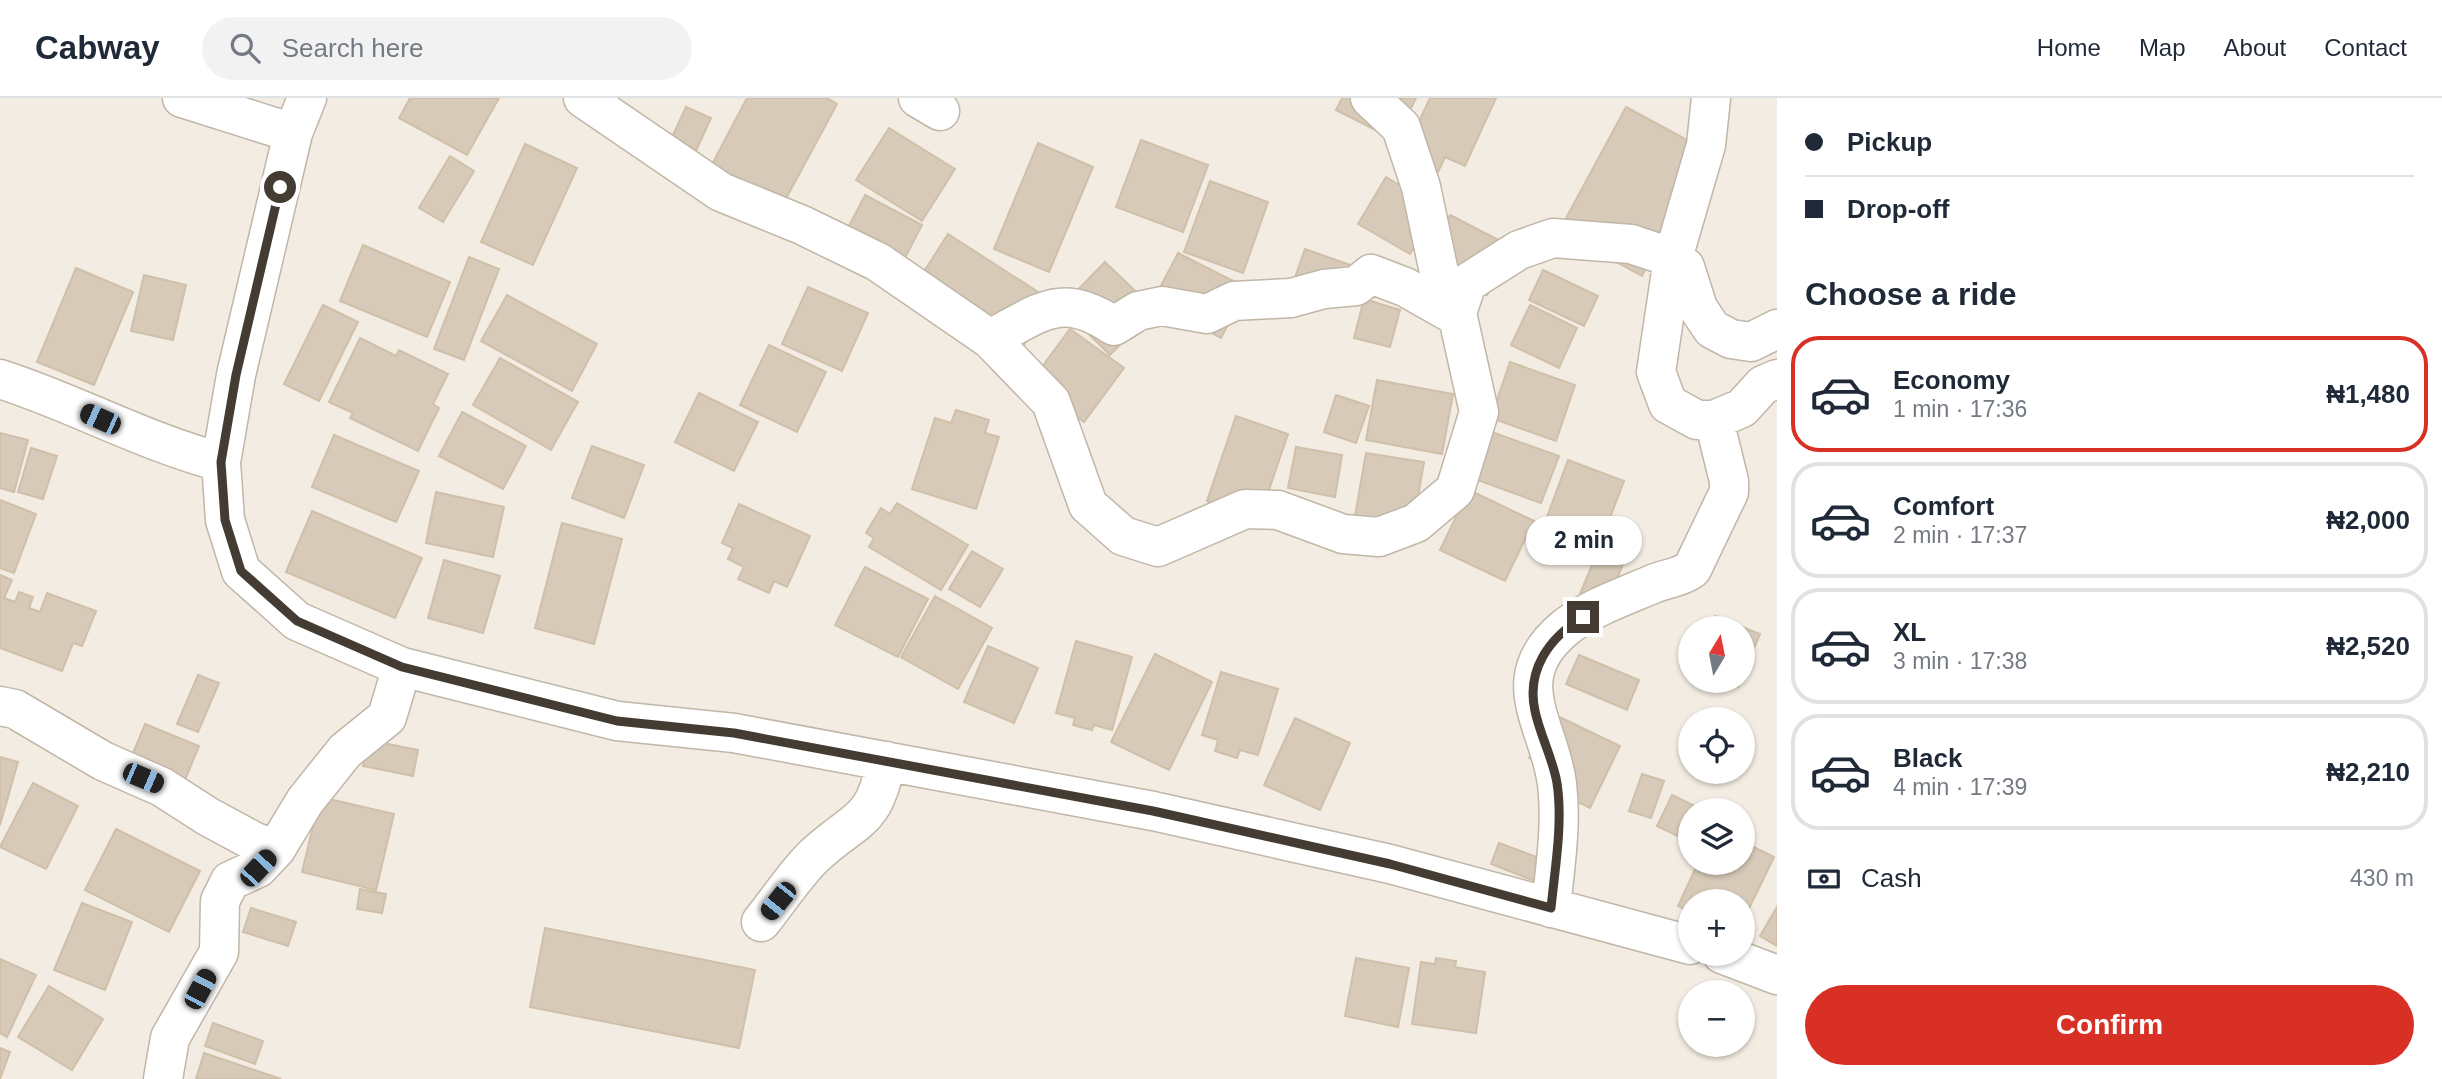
<!DOCTYPE html>
<meta charset="utf-8">
<style>
:root{--surface:#fff;--page:#f2f2f3;--text:#1f2937;--muted:#747a83;--line:#e0e1e3;--accent:#d93025}
body{margin:0;font-family:Arial,sans-serif;background:var(--page);color:var(--text);height:100vh;display:flex;flex-direction:column;font-size:26px;white-space:nowrap}
*{box-sizing:border-box;margin:0}
p{font-size:23px;color:var(--muted)}
.icon{flex:none;width:38px;height:38px;fill:none;stroke:currentColor;stroke-width:2;stroke-linecap:round;stroke-linejoin:round}
.map{position:relative;flex:1;overflow:hidden}
.sheet{display:flex;flex-direction:column;background:var(--surface);width:665px}
.sheet>*{flex:none}
.banner{display:grid;align-content:center;height:154px;padding:0 28px;background:var(--surface)}
.needle{width:46px;rotate:10deg}
.fabs{position:absolute;left:1678px;top:518px;display:grid;gap:14px}
.fabs a{display:grid;place-items:center;width:77px;height:77px;border-radius:50%;background:var(--surface);box-shadow:0 2px 5px #0004;font-size:35px}
.end{position:absolute;width:32px;height:32px;margin:-16px;border:9px solid #443c32;background:#fff;box-shadow:0 0 0 4px #fff}
.from{border-radius:50%}
.bubble{position:absolute;height:49px;border-radius:24px;background:var(--surface);box-shadow:0 2px 5px #0004;font-size:23px;font-weight:800;line-height:49px;text-align:center}
.car{position:absolute;width:21px;height:42px;margin:-21px -10px;border-radius:9px;box-shadow:0 0 5px 2px #0007;background:linear-gradient(#222 24%,#8ab4d8 0 40%,#222 0 76%,#8ab4d8 0 86%,#222 0)}
.banner b{display:flex;align-items:center;gap:24px;height:66px;font-size:26px}
.banner b+b{border-top:2px solid var(--line)}
.banner i{width:18px;height:18px;background:var(--text)}
ul{padding:0;list-style:none}
li{display:flex;align-items:center;gap:21px;height:116px;margin:0 14px 10px;padding:0 14px;border:4px solid var(--line);border-radius:28px}
li div{flex:1}
li b{display:block;font-size:26px}
li em{font-style:normal;font-weight:800}
li.on{border-color:var(--accent)}
li>.icon{width:63px;height:63px;stroke-width:1.5}
h2{padding:0 28px;font-size:32px;line-height:84px}
.pay{display:flex;align-items:center;gap:18px;height:77px;padding:0 28px;font-size:26px}
.pay p{margin-inline-start:auto}
.primary-button{display:flex;gap:14px;margin-top:auto;padding:14px 28px}
.primary-button a{flex:1;height:80px;border-radius:42px;background:var(--accent);color:#fff;font-size:28px;font-weight:800;line-height:80px;text-align:center}
header{display:flex;align-items:center;gap:42px;box-sizing:border-box;height:98px;padding:0 35px;background:var(--surface);border-bottom:2px solid var(--line)}
header strong{font-size:33px}
nav{display:flex;gap:38px;margin-inline-start:auto;font-size:24px}
.search{width:490px;height:63px;background:var(--page);display:flex;align-items:center;gap:18px;box-sizing:border-box;padding:0 24px;border-radius:38px;color:var(--muted);font-size:26px}
main{display:flex;flex:1;min-height:0}
.map>svg:first-child{display:block}
.building{fill:#d7cab9;stroke:#d0bfa9;stroke-width:2}
.lines{fill:none;stroke-linecap:round;stroke-linejoin:round}
.minor-casing{stroke:#c1b6a7;stroke-width:41}
.minor{stroke:#fff;stroke-width:38}
.route{stroke:#443c32;stroke-width:9}
</style>
<header>
<strong>Cabway</strong>
<div class="search"><svg class="icon" aria-label="search" viewBox="0 0 24 24"><circle cx="10" cy="10" r="6"/><path d="M15 15l6 6"/></svg>Search here</div>
<nav><a>Home</a><a>Map</a><a>About</a><a>Contact</a></nav>
</header>
<main>
<div class="map">
<svg width="1777" height="981" viewBox="0 0 1777 981">
<rect width="100%" height="100%" fill="#f2ece2"/>
<!-- building -->
<path class="building" d="M 410,0 L 499,0 L 467,57 L 399,20 Z
M 747,0 L 827,0 L 837,6 L 782,108 L 710,70 Z
M 1342,0 L 1416,0 L 1395,42 L 1336,12 Z
M 1430,0 L 1496,0 L 1465,68 L 1445,59 L 1438,74 L 1403,58 Z
M 686,9 L 711,20 L 690,66 L 665,54 Z
M 1626,9 L 1709,54 L 1642,178 L 1559,133 Z
M 889,30 L 955,71 L 922,123 L 856,82 Z
M 1141,42 L 1208,67 L 1183,134 L 1116,109 Z
M 1038,45 L 1093,69 L 1049,174 L 994,151 Z
M 525,46 L 577,70 L 533,167 L 481,144 Z
M 450,58 L 474,73 L 443,124 L 419,110 Z
M 1386,79 L 1438,110 L 1410,156 L 1358,126 Z
M 1210,83 L 1268,104 L 1243,175 L 1184,154 Z
M 865,97 L 922,127 L 894,181 L 837,151 Z
M 1450,117 L 1512,149 L 1487,197 L 1425,165 Z
M 948,136 L 1052,203 L 1020,253 L 916,186 Z
M 363,147 L 450,184 L 427,239 L 340,203 Z
M 1305,151 L 1353,168 L 1292,188 Z
M 1178,155 L 1247,190 L 1221,240 L 1152,205 Z
M 469,159 L 499,171 L 464,262 L 434,251 Z
M 1105,164 L 1154,211 L 1110,257 L 1061,209 Z
M 76,170 L 133,194 L 94,287 L 37,264 Z
M 1543,172 L 1598,198 L 1584,228 L 1529,202 Z
M 144,177 L 186,187 L 173,242 L 131,233 Z
M 808,189 L 868,215 L 842,273 L 782,246 Z
M 507,197 L 597,246 L 572,293 L 481,243 Z
M 1364,201 L 1400,212 L 1390,249 L 1354,240 Z
M 323,207 L 358,224 L 319,303 L 284,286 Z
M 1530,207 L 1577,230 L 1559,270 L 1511,247 Z
M 1070,231 L 1124,270 L 1084,324 L 1030,285 Z
M 360,240 L 396,258 L 399,252 L 448,276 L 433,306 L 439,310 L 418,353 L 350,320 L 353,315 L 329,304 Z
M 769,247 L 826,274 L 797,334 L 740,307 Z
M 500,260 L 578,304 L 551,352 L 473,307 Z
M 1510,264 L 1575,287 L 1556,343 L 1491,320 Z
M 1377,282 L 1453,296 L 1442,356 L 1366,342 Z
M 699,295 L 758,324 L 734,373 L 675,344 Z
M 1336,297 L 1369,308 L 1356,345 L 1324,334 Z
M 956,312 L 989,322 L 985,335 L 999,339 L 976,411 L 912,391 L 935,320 L 951,325 Z
M 462,314 L 526,348 L 503,391 L 439,358 Z
M 1236,318 L 1288,336 L 1259,421 L 1207,403 Z
M 1489,333 L 1559,358 L 1541,405 L 1472,380 Z
M 0,335 L 28,342 L 14,394 L 0,390 Z
M 334,337 L 419,373 L 396,424 L 312,389 Z
M 592,348 L 644,367 L 624,420 L 572,400 Z
M 1296,349 L 1342,357 L 1335,399 L 1288,390 Z
M 31,350 L 57,358 L 43,401 L 18,394 Z
M 1366,355 L 1424,364 L 1412,434 L 1355,418 Z
M 1568,362 L 1624,383 L 1595,459 L 1540,438 Z
M 1469,392 L 1534,423 L 1505,483 L 1440,452 Z
M 436,394 L 504,409 L 493,459 L 426,445 Z
M 0,402 L 36,416 L 14,475 L 0,470 Z
M 897,405 L 968,447 L 941,492 L 869,449 L 874,440 L 866,435 L 881,410 L 890,416 Z
M 739,406 L 810,438 L 787,489 L 774,483 L 769,495 L 738,481 L 744,469 L 728,461 L 733,450 L 722,445 Z
M 312,413 L 422,460 L 395,520 L 286,474 Z
M 562,425 L 622,441 L 594,546 L 535,530 Z
M 972,453 L 1003,471 L 980,509 L 949,491 Z
M 1597,455 L 1623,466 L 1599,526 L 1572,515 Z
M 444,462 L 500,478 L 483,535 L 428,520 Z
M 865,469 L 928,501 L 898,559 L 835,527 Z
M 0,477 L 12,482 L 4,500 L 15,504 L 19,494 L 33,499 L 29,510 L 40,514 L 47,495 L 96,513 L 82,548 L 73,545 L 62,573 L 0,550 Z
M 935,498 L 992,530 L 958,591 L 901,559 Z
M 1715,518 L 1760,536 L 1743,576 L 1743,530 L 1710,530 Z
M 1076,543 L 1132,559 L 1112,632 L 1094,627 L 1092,632 L 1073,627 L 1075,620 L 1056,615 Z
M 988,548 L 1038,570 L 1014,625 L 964,604 Z
M 1155,556 L 1212,584 L 1169,672 L 1111,644 Z
M 1579,557 L 1639,582 L 1627,612 L 1566,586 Z
M 1221,574 L 1278,591 L 1258,657 L 1240,652 L 1237,660 L 1215,653 L 1218,642 L 1202,637 Z
M 198,577 L 219,585 L 198,634 L 177,626 Z
M 1722,583 L 1740,583 L 1738,589 Z
M 1551,615 L 1620,648 L 1590,710 L 1559,695 L 1567,678 L 1529,660 Z
M 1295,620 L 1350,645 L 1320,712 L 1264,687 Z
M 145,626 L 199,648 L 176,704 L 122,682 Z
M 368,642 L 418,652 L 413,678 L 363,668 Z
M 0,659 L 18,664 L 0,727 Z
M 1642,676 L 1664,683 L 1651,720 L 1629,713 Z
M 33,685 L 78,708 L 46,771 L 0,749 Z
M 1672,697 L 1703,712 L 1690,712 L 1690,744 L 1657,728 Z
M 320,699 L 394,716 L 376,792 L 302,774 Z
M 116,731 L 200,773 L 169,834 L 85,792 Z
M 1743,744 L 1774,759 L 1743,823 L 1743,803 L 1690,803 L 1690,814 L 1678,808 L 1698,765 L 1743,765 Z
M 1499,745 L 1545,762 L 1537,784 L 1491,766 Z
M 360,791 L 386,796 L 382,815 L 357,811 Z
M 82,805 L 132,824 L 105,892 L 54,872 Z
M 1777,809 L 1777,848 L 1760,838 Z
M 251,810 L 296,824 L 288,848 L 243,834 Z
M 545,830 L 755,872 L 739,950 L 530,909 Z
M 1356,860 L 1409,870 L 1398,929 L 1345,918 Z
M 1436,860 L 1456,863 L 1455,869 L 1485,874 L 1476,935 L 1412,926 L 1421,864 L 1435,866 Z
M 0,861 L 36,877 L 7,939 L 0,935 Z
M 49,888 L 103,921 L 72,972 L 18,939 Z
M 213,925 L 263,943 L 255,966 L 205,948 Z
M 0,950 L 10,954 L 0,981 Z
M 204,955 L 281,981 L 196,981 Z"/>
<g class="lines">
<!-- minor casing -->
<g class="minor-casing">
<path id="minor" d="M 182,0 L 293,35
M 307,0 L 293,35 L 236,277 L 221,364 L 225,422 L 241,473 L 297,523 L 402,569 L 617,623 L 734,635 L 1153,713 L 1390,766 L 1690,847
M 583,0 L 721,94 L 802,127 L 878,164 L 990,241 L 1051,304 L 1088,407 L 1123,438 L 1158,449 L 1245,411 L 1278,412 L 1343,436 L 1379,439 L 1416,425 L 1455,392 L 1479,314 L 1457,215 L 1440,179 L 1421,89 L 1401,29 L 1370,0
M 918,0 L 940,13
M 1711,0 L 1706,47 L 1673,160 L 1656,274 L 1668,306 L 1697,322 L 1714,322 L 1742,310 L 1763,287 L 1777,281
M 1457,215 L 1467,185 L 1519,152 L 1553,140 L 1631,146 L 1673,160 L 1685,169 L 1698,210 L 1712,231 L 1731,241 L 1751,244 L 1777,231
M 990,241 C 1040,215 1061,192 1114,228 L 1138,213 L 1162,208 L 1207,216 L 1234,203 L 1291,200 L 1324,191 L 1356,188 L 1371,176 L 1405,189 L 1458,219
M 0,281 C 75,305 144,344 221,364
M 0,608 L 15,611 L 103,663 L 162,689 L 207,718 L 255,744 L 276,751
M 1551,810 C 1555,769 1562,727 1557,686 C 1550,627 1502,581 1566,529 C 1590,510 1625,498 1653,486 C 1667,480 1680,480 1692,471 L 1729,394 L 1729,383 L 1714,322
M 761,824 C 778,803 794,778 813,759 C 855,719 874,728 886,663
M 1722,856 L 1777,877
M 163,981 L 170,940 L 219,854 L 220,803 L 230,783 L 258,770 L 276,751 L 305,703 L 345,653 L 387,619 L 402,569"/>
</g>
<!-- minor -->
<use href="#minor" class="minor"/>
</g>
<g class="lines">
<!-- route -->
<path class="route" d="M 280,89 L 236,277 L 221,364 L 225,422 L 241,473 L 297,523 L 402,569 L 617,623 L 734,635 L 1153,713 L 1390,766 L 1551,810 C 1555,770 1563,725 1557,685 C 1553,661 1540,637 1535,613 C 1526,572 1549,540 1583,519"/>
</g>
</svg>
<div class="fabs">
<a><svg class="needle" viewBox="-14 -14 28 28"><path d="M0-13l5 13h-10z" fill="#e53935"/><path d="M0 13l5-13h-10z" fill="#747a83"/></svg></a>
<a><svg class="icon" aria-label="locate" viewBox="0 0 24 24"><circle cx="12" cy="12" r="6"/><path d="M12 2v4M12 18v4M2 12h4M18 12h4"/></svg></a>
<a><svg class="icon" aria-label="layers" viewBox="0 0 24 24"><path d="M12 4l9 5-9 5-9-5zM3 14l9 5 9-5"/></svg></a>
<a>+</a>
<a>−</a>
</div>
<i class="end from" style="left:280px;top:89px"></i>
<i class="end" style="left:1583px;top:519px"></i>
<div class="bubble" style="left:1526px;top:418px;width:116px">2 min</div>
<i class="car" style="left:100px;top:321px;rotate:294deg"></i>
<i class="car" style="left:143px;top:680px;rotate:113deg"></i>
<i class="car" style="left:258px;top:770px;rotate:43deg"></i>
<i class="car" style="left:778px;top:803px;rotate:219deg"></i>
<i class="car" style="left:200px;top:891px;rotate:28deg"></i>
</div>
<section class="sheet">
<div class="banner">
<b><i class="from"></i>Pickup</b>
<b><i></i>Drop-off</b>
</div>
<h2>Choose a ride</h2>
<ul>
<li class="on"><svg class="icon" aria-label="car" viewBox="0 0 24 24"><path d="M5 17H2v-5l4-1 3-4h7l3 4 3 1v5h-3M9 17h6M6 11h13"/><circle cx="7" cy="17" r="2"/><circle cx="17" cy="17" r="2"/></svg><div><b>Economy</b><p>1 min · 17:36</p></div><em>₦1,480</em></li>
<li><svg class="icon" aria-label="car" viewBox="0 0 24 24"><path d="M5 17H2v-5l4-1 3-4h7l3 4 3 1v5h-3M9 17h6M6 11h13"/><circle cx="7" cy="17" r="2"/><circle cx="17" cy="17" r="2"/></svg><div><b>Comfort</b><p>2 min · 17:37</p></div><em>₦2,000</em></li>
<li><svg class="icon" aria-label="car" viewBox="0 0 24 24"><path d="M5 17H2v-5l4-1 3-4h7l3 4 3 1v5h-3M9 17h6M6 11h13"/><circle cx="7" cy="17" r="2"/><circle cx="17" cy="17" r="2"/></svg><div><b>XL</b><p>3 min · 17:38</p></div><em>₦2,520</em></li>
<li><svg class="icon" aria-label="car" viewBox="0 0 24 24"><path d="M5 17H2v-5l4-1 3-4h7l3 4 3 1v5h-3M9 17h6M6 11h13"/><circle cx="7" cy="17" r="2"/><circle cx="17" cy="17" r="2"/></svg><div><b>Black</b><p>4 min · 17:39</p></div><em>₦2,210</em></li>
</ul>
<div class="pay"><svg class="icon" aria-label="cash" viewBox="0 0 24 24"><path d="M3 7h18v10H3z"/><circle cx="12" cy="12" r="2"/></svg>Cash<p>430 m</p></div>
<div class="primary-button"><a>Confirm</a></div>
</section>
</main>
